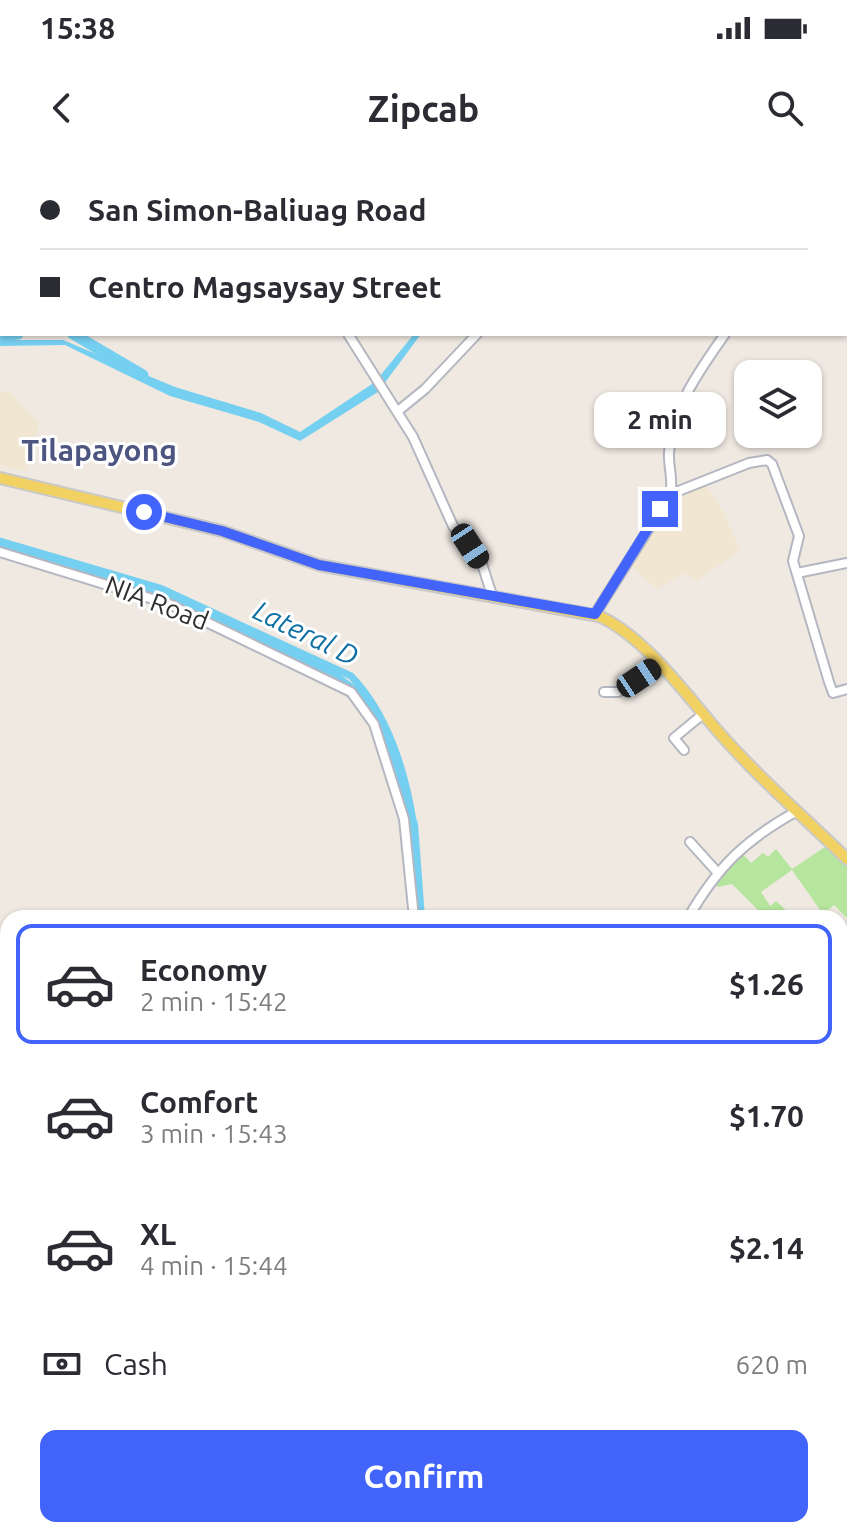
<!DOCTYPE html>
<meta charset="utf-8">
<style>
:root{--surface:#fff;--page:#f2f2f3;--text:#2b2b33;--muted:#7c7c81;--line:#e1e1e2;--accent:#4264fb}
body{margin:0;font-family:Ubuntu,sans-serif;background:var(--page);color:var(--text);height:100vh;display:flex;flex-direction:column;font-size:30px;white-space:nowrap}
*{box-sizing:border-box;margin:0}
p{font-size:26px;color:var(--muted)}
.icon{flex:none;width:44px;height:44px;fill:none;stroke:currentColor;stroke-width:2;stroke-linecap:round;stroke-linejoin:round}
.map{position:relative;flex:1;overflow:hidden}
.drawer{position:absolute;left:0px;top:750px;width:848px;height:628px;display:flex;flex-direction:column;background:var(--surface);border-radius:24px 24px 0 0;box-shadow:0 2px 6px #0004}
.drawer>*{flex:none}
.hud{position:absolute;left:0px;top:0px;width:848px;height:176px;box-shadow:0 2px 6px #0004;display:grid;align-content:center;height:176px;padding:0 40px;background:var(--surface)}
.buttons{position:absolute;left:734px;top:200px;display:grid;gap:16px}
.buttons a{display:grid;place-items:center;width:88px;height:88px;border-radius:16px;background:var(--surface);box-shadow:0 2px 6px #0004;font-size:40px}
.end{position:absolute;width:36px;height:36px;margin:-18px;border:10px solid #4264fb;background:#fff;box-shadow:0 0 0 4px #fff}
.from{border-radius:50%}
.bubble{position:absolute;height:56px;border-radius:16px;background:var(--surface);box-shadow:0 2px 6px #0004;font-size:26px;font-weight:700;line-height:56px;text-align:center}
.car{position:absolute;width:24px;height:48px;margin:-24px -12px;border-radius:10px;box-shadow:0 0 6px 2px #0007;background:linear-gradient(#222 24%,#8ab4d8 0 40%,#222 0 76%,#8ab4d8 0 86%,#222 0)}
.hud b{display:flex;align-items:center;gap:28px;height:76px;font-size:30px}
.hud b+b{border-top:2px solid var(--line)}
.hud i{width:20px;height:20px;background:var(--text)}
ul{padding:14px 0 0;list-style:none}
li{display:flex;align-items:center;gap:24px;height:120px;margin:0 16px 12px;padding:0 24px;border:4px solid transparent;border-radius:16px}
li div{flex:1}
li b{display:block;font-size:30px}
li em{font-style:normal;font-weight:700}
li.on{border-color:var(--accent)}
li>.icon{width:72px;height:72px;stroke-width:1.5}
.pay{display:flex;align-items:center;gap:20px;height:88px;padding:0 40px;font-size:30px}
.pay p{margin-inline-start:auto}
.button{display:flex;gap:16px;margin-top:auto;padding:16px 40px}
.button a{flex:1;height:92px;border-radius:16px;background:var(--accent);color:#fff;font-size:32px;font-weight:700;line-height:92px;text-align:center}
.status{display:flex;justify-content:space-between;align-items:center;height:56px;padding:0 40px;background:var(--surface);direction:ltr}
.status svg{height:22px;fill:currentColor}
header{display:flex;justify-content:space-between;align-items:center;height:104px;padding:0 40px;background:var(--surface);font-size:36px;font-weight:700}
.map>svg:first-child{display:block}
.education{fill:#f0e6d1}
.green{fill:#b6e59e}
.water{fill:#75cff0}
.lines{fill:none;stroke-linecap:round;stroke-linejoin:round}
.stream{stroke:#75cff0;stroke-width:2}
.canal{stroke:#75cff0;stroke-width:7}
.river{stroke:#75cff0;stroke-width:11}
.minor-casing{stroke:#b4b7c1;stroke-width:12}
.major-casing{stroke:#c9c9c9;stroke-width:14}
.minor{stroke:#fff;stroke-width:8}
.major{stroke:#f2d163;stroke-width:10}
.route{stroke:#4264fb;stroke-width:10}
.labels{text-anchor:middle;stroke-width:6;stroke-linejoin:round;paint-order:stroke}
.street-label{font-size:26px;fill:#2e2e2e;stroke:#fff}
.water-label{font-size:28px;font-style:italic;fill:#0d6fa3;stroke:#fff}
.quarter-label{font-size:30px;font-weight:bold;fill:#4d5680;stroke:#fff}
</style>
<div class="status"><b>15:38</b><svg viewBox="0 0 49 12"><path d="M0 12V9h3v3zM5 12V6h3v6zM10 12V3h3v9zM15 12V0h3v12zM26 1h20v11H26zM47 4h2v5h-2z"/></svg></div>
<header><svg class="icon" aria-label="back" viewBox="0 0 24 24"><path d="M15 5l-7 7 7 7"/></svg>Zipcab<svg class="icon" aria-label="search" viewBox="0 0 24 24"><circle cx="10" cy="10" r="6"/><path d="M15 15l6 6"/></svg></header>
<div class="map">
<svg width="847" height="1378" viewBox="0 0 847 1378">
<rect width="100%" height="100%" fill="#efe9e1"/>
<!-- education -->
<path class="education" d="M 9,231 L 39,263 L 26,311 L 0,305 L 0,232 Z
M 703,321 L 724,353 L 740,390 L 697,421 L 685,413 L 657,429 L 629,404 L 672,335 Z"/>
<!-- green -->
<path class="green" d="M 828,685 L 847,704 L 847,758 L 834,745 L 823,754 L 792,710 L 761,732 L 770,746 L 776,741 L 788,752 L 783,758 L 752,758 L 757,749 L 732,724 L 718,727 L 714,722 L 739,690 L 751,703 L 763,693 L 768,697 L 776,689 L 792,709 Z
M 847,1024 L 847,1259 L 840,1265 L 840,1034 Z"/>
<!-- water -->
<path class="water" d="M 414,174 L 421,174 L 378,232 L 300,281 L 259,262 L 170,236 L 65,185 L 0,186 L 0,180 L 63,180 L 175,227 L 261,253 L 300,272 L 375,222 Z
M 0,383 L 130,421 L 185,442 L 335,511 L 360,529 L 369,538 L 387,574 L 418,664 L 425,758 L 416,758 L 408,670 L 373,558 L 352,530 L 187,449 L 0,390 Z"/>
<g class="lines">
<!-- stream -->
<path class="stream" d="M 822,1370 L 825,1378"/>
<!-- canal -->
<path class="canal" d="M 0,381 L 160,428 L 351,516 C 387,553 405,610 413,661"/>
<!-- river -->
<path class="river" d="M 154,2 L 161,0
M 0,47 L 2,46
M 73,174 L 143,215
M 0,176 L 18,174"/>
<!-- minor casing -->
<g class="minor-casing">
<path id="minor" d="M 409,0 L 411,2
M 802,0 L 804,2
M 418,2 L 421,0
M 633,2 L 636,0
M 846,65 L 847,67
M 846,76 L 847,76
M 348,174 L 413,277 L 453,366 L 482,404 L 492,435
M 398,251 L 425,229 L 477,174
M 671,334 L 749,303 L 767,300 L 772,304 L 799,376 L 793,401 L 829,522 L 833,533 L 847,529
M 0,392 L 169,444 L 351,532 L 374,564 L 404,659 L 414,758
M 797,413 L 847,403
M 595,454 L 670,335 C 674,321 668,307 669,292 C 675,243 698,213 725,174
M 604,532 L 618,532 L 658,505
M 684,590 L 674,578 L 703,554
M 690,682 L 718,713
M 688,758 C 718,706 745,680 797,651
M 0,842 L 8,841
M 840,946 L 847,942
M 840,1281 L 847,1275
M 840,1344 L 847,1378
M 0,1346 L 8,1343
M 386,1370 L 390,1378
M 272,1371 L 275,1378
M 143,1378 L 159,1370
M 455,1378 L 457,1370
M 518,1378 L 520,1370"/>
</g>
<!-- major casing -->
<g class="major-casing">
<path id="major" d="M 0,318 L 222,371 L 319,405 L 599,456 C 651,480 694,547 733,588 C 769,627 809,662 847,699"/>
</g>
<!-- minor -->
<use href="#minor" class="minor"/>
<!-- major -->
<use href="#major" class="major"/>
</g>
<g class="lines">
<!-- route -->
<path class="route" d="M 144,352 L 222,371 L 319,405 L 595,454 L 660,349"/>
</g>
<g class="labels">
<!-- street labels -->
<g class="street-label">
<text transform="translate(157 443) rotate(21)" y="9">NIA Road</text>
</g>
<!-- water labels -->
<g class="water-label">
<text transform="translate(306 473) rotate(26)" y="10">Lateral D</text>
</g>
<!-- quarter labels -->
<g class="quarter-label">
<text x="99" y="301">Tilapayong</text>
</g>
</g>
</svg>
<div class="buttons">
<a><svg class="icon" aria-label="layers" viewBox="0 0 24 24"><path d="M12 4l9 5-9 5-9-5zM3 14l9 5 9-5"/></svg></a>
</div>
<i class="end from" style="left:144px;top:352px"></i>
<i class="end" style="left:660px;top:349px"></i>
<div class="bubble" style="left:594px;top:232px;width:132px">2 min</div>
<i class="car" style="left:470px;top:386px;rotate:147deg"></i>
<i class="car" style="left:639px;top:518px;rotate:56deg"></i>
<div class="hud">
<b><i class="from"></i>San Simon-Baliuag Road</b>
<b><i></i>Centro Magsaysay Street</b>
</div>
<section class="drawer">
<ul>
<li class="on"><svg class="icon" aria-label="car" viewBox="0 0 24 24"><path d="M5 17H2v-5l4-1 3-4h7l3 4 3 1v5h-3M9 17h6M6 11h13"/><circle cx="7" cy="17" r="2"/><circle cx="17" cy="17" r="2"/></svg><div><b>Economy</b><p>2 min · 15:42</p></div><em>$1.26</em></li>
<li><svg class="icon" aria-label="car" viewBox="0 0 24 24"><path d="M5 17H2v-5l4-1 3-4h7l3 4 3 1v5h-3M9 17h6M6 11h13"/><circle cx="7" cy="17" r="2"/><circle cx="17" cy="17" r="2"/></svg><div><b>Comfort</b><p>3 min · 15:43</p></div><em>$1.70</em></li>
<li><svg class="icon" aria-label="car" viewBox="0 0 24 24"><path d="M5 17H2v-5l4-1 3-4h7l3 4 3 1v5h-3M9 17h6M6 11h13"/><circle cx="7" cy="17" r="2"/><circle cx="17" cy="17" r="2"/></svg><div><b>XL</b><p>4 min · 15:44</p></div><em>$2.14</em></li>
</ul>
<div class="pay"><svg class="icon" aria-label="cash" viewBox="0 0 24 24"><path d="M3 7h18v10H3z"/><circle cx="12" cy="12" r="2"/></svg>Cash<p>620 m</p></div>
<div class="button"><a>Confirm</a></div>
</section>
</div>
